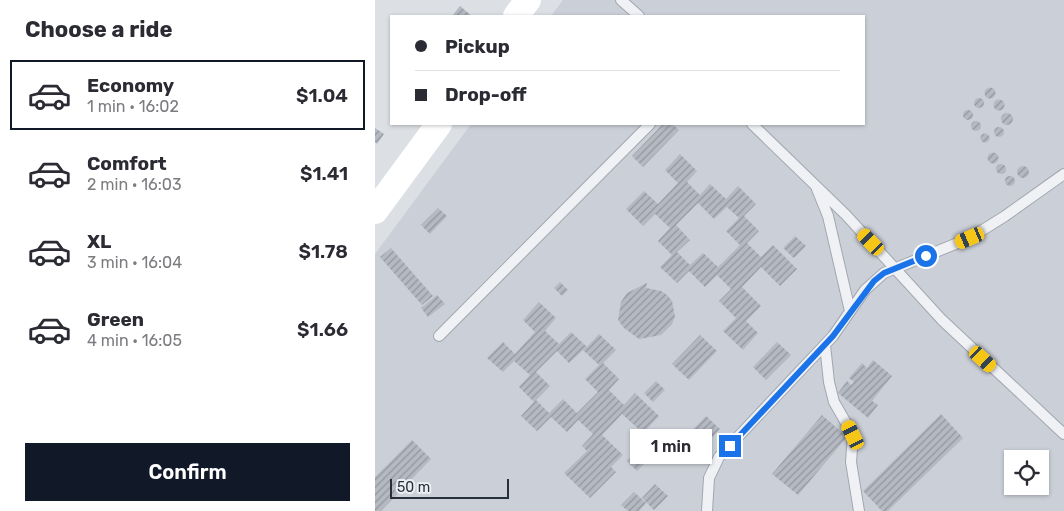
<!DOCTYPE html>
<meta charset="utf-8">
<style>
:root{--surface:#fff;--page:#f7f7f7;--text:#2b2b33;--muted:#7c7c81;--line:#e1e1e2;--accent:#111827}
body{margin:0;font-family:Rubik,sans-serif;background:var(--page);color:var(--text);height:100vh;display:flex;flex-direction:column;font-size:19px;white-space:nowrap}
*{box-sizing:border-box;margin:0}
p{font-size:16px;color:var(--muted)}
.icon{flex:none;width:28px;height:28px;fill:none;stroke:currentColor;stroke-width:2;stroke-linecap:round;stroke-linejoin:round}
.map{position:relative;flex:1;overflow:hidden}
.sheet{display:flex;flex-direction:column;background:var(--surface);width:375px}
.sheet>*{flex:none}
.guide{position:absolute;left:15px;top:15px;width:475px;height:110px;border-radius:0px;box-shadow:0 1px 4px #0004;display:grid;align-content:center;height:110px;padding:0 25px;background:var(--surface)}
.controls{position:absolute;left:629px;top:450px;display:grid;gap:10px}
.controls a{display:grid;place-items:center;width:45px;height:45px;border-radius:0px;background:var(--surface);box-shadow:0 1px 4px #0004;font-size:25px}
.scale{position:absolute;left:15px;bottom:12px;width:119px;box-sizing:border-box;padding-left:5px;border:2px solid #272f3b;border-top:0;font-size:14px;line-height:18px;white-space:nowrap;color:#272f3b;-webkit-text-stroke:4px #ebeff3;paint-order:stroke}
.end{position:absolute;width:22px;height:22px;margin:-11px;border:6px solid #1a73e8;background:#fff;box-shadow:0 0 0 2px #fff}
.from{border-radius:50%}
.bubble{position:absolute;height:35px;border-radius:0px;background:var(--surface);box-shadow:0 1px 4px #0004;font-size:16px;font-weight:600;line-height:35px;text-align:center}
.car{position:absolute;width:15px;height:30px;margin:-15px -8px;border-radius:6px;box-shadow:0 0 4px 1px #0007;background:linear-gradient(#f5c518 24%,#345 0 40%,#f5c518 0 76%,#345 0 86%,#f5c518 0)}
.guide b{display:flex;align-items:center;gap:18px;height:48px;font-size:19px}
.guide b+b{border-top:1px solid var(--line)}
.guide i{width:12px;height:12px;background:var(--text)}
ul{padding:0;list-style:none}
li{display:flex;align-items:center;gap:15px;height:70px;margin:0 10px 8px;padding:0 15px;border:2px solid transparent;border-radius:0px}
li div{flex:1}
li b{display:block;font-size:19px}
li em{font-style:normal;font-weight:600}
li.selected{border-color:var(--accent)}
li>.icon{width:45px;height:45px;stroke-width:1.5}
h2{padding:0 25px;font-size:22px;line-height:60px}
.button{display:flex;gap:10px;margin-top:auto;padding:10px 25px}
.button a{flex:1;height:58px;border-radius:0px;background:var(--accent);color:#fff;font-size:20px;font-weight:600;line-height:58px;text-align:center}
main{display:flex;flex:1;min-height:0}
.map>svg:first-child{display:block}
.built{fill:#cbcfd7;fill-rule:evenodd}
.building{fill:url(#building-hatch);fill-rule:evenodd}
.lines{fill:none;stroke-linecap:round;stroke-linejoin:round}
.service-casing{stroke:#a2a7af;stroke-width:12}
.service{stroke:#eff1f4;stroke-width:10}
.secondary{stroke:#fff;stroke-width:26}
.route{stroke:#1a73e8;stroke-width:6}
</style>
<main>
<section class="sheet">
<h2>Choose a ride</h2>
<ul>
<li class="selected"><svg class="icon" aria-label="car" viewBox="0 0 24 24"><path d="M5 17H2v-5l4-1 3-4h7l3 4 3 1v5h-3M9 17h6M6 11h13"/><circle cx="7" cy="17" r="2"/><circle cx="17" cy="17" r="2"/></svg><div><b>Economy</b><p>1 min · 16:02</p></div><em>$1.04</em></li>
<li><svg class="icon" aria-label="car" viewBox="0 0 24 24"><path d="M5 17H2v-5l4-1 3-4h7l3 4 3 1v5h-3M9 17h6M6 11h13"/><circle cx="7" cy="17" r="2"/><circle cx="17" cy="17" r="2"/></svg><div><b>Comfort</b><p>2 min · 16:03</p></div><em>$1.41</em></li>
<li><svg class="icon" aria-label="car" viewBox="0 0 24 24"><path d="M5 17H2v-5l4-1 3-4h7l3 4 3 1v5h-3M9 17h6M6 11h13"/><circle cx="7" cy="17" r="2"/><circle cx="17" cy="17" r="2"/></svg><div><b>XL</b><p>3 min · 16:04</p></div><em>$1.78</em></li>
<li><svg class="icon" aria-label="car" viewBox="0 0 24 24"><path d="M5 17H2v-5l4-1 3-4h7l3 4 3 1v5h-3M9 17h6M6 11h13"/><circle cx="7" cy="17" r="2"/><circle cx="17" cy="17" r="2"/></svg><div><b>Green</b><p>4 min · 16:05</p></div><em>$1.66</em></li>
</ul>
<div class="button"><a>Confirm</a></div>
</section>
<div class="map">
<svg width="689" height="511" viewBox="0 0 689 511">
<defs>
<pattern id="building-hatch" width="6" height="6" patternUnits="userSpaceOnUse" patternTransform="scale(1.25)"><rect width="6" height="6" fill="#b4b9c2"/><path d="M-1 1l2-2M0 6l6-6M5 7l2-2" fill="none" stroke="#92979f"/></pattern>
</defs>
<rect width="100%" height="100%" fill="#dce0e5"/>
<!-- built -->
<path class="built" d="M 188,0 L 689,0 L 689,511 L 0,511 L 0,254 L 96,124 L 489,124 L 489,16 L 176,16 ZM 638,459 L 665,459 L 665,486 L 638,486 Z"/>
<!-- building -->
<path class="building" d="M 85,6 L 97,16 L 77,16 Z
M609.5 93a5.5 5.5 0 1 1 11 0a5.5 5.5 0 1 1-11 0Z
M599 103a5 5 0 1 1 10 0a5 5 0 1 1-10 0Z
M618.5 105a5.5 5.5 0 1 1 11 0a5.5 5.5 0 1 1-11 0Z
M588 115a5 5 0 1 1 10 0a5 5 0 1 1-10 0Z
M626 119a6 6 0 1 1 12 0a6 6 0 1 1-12 0Z
M596 126a5 5 0 1 1 10 0a5 5 0 1 1-10 0Z
M 288,124 L 297,124 L 304,130 L 268,167 L 257,156 Z
M619 132a5 5 0 1 1 10 0a5 5 0 1 1-10 0Z
M 0,128 L 9,134 L 2,144 L 0,142 Z
M605.5 138a4.5 4.5 0 1 1 9 0a4.5 4.5 0 1 1-9 0Z
M612.5 158a5.5 5.5 0 1 1 11 0a5.5 5.5 0 1 1-11 0Z
M 305,154 L 322,171 L 312,182 L 325,195 L 335,184 L 351,199 L 363,186 L 381,204 L 369,216 L 384,231 L 372,243 L 386,257 L 398,245 L 422,269 L 405,286 L 386,267 L 367,287 L 386,306 L 371,321 L 383,333 L 368,350 L 348,331 L 361,318 L 344,301 L 356,289 L 342,275 L 330,287 L 314,271 L 302,283 L 285,267 L 297,255 L 283,241 L 295,228 L 280,214 L 268,226 L 251,209 L 269,191 L 283,204 L 303,183 L 290,170 ZM 323,203 L 339,219 L 352,207 L 364,218 L 351,231 L 365,245 L 343,267 L 328,253 L 315,265 L 302,252 L 315,240 L 301,225 Z
M621 169a5 5 0 1 1 10 0a5 5 0 1 1-10 0Z
M642 172a6 6 0 1 1 12 0a6 6 0 1 1-12 0Z
M630 181a5 5 0 1 1 10 0a5 5 0 1 1-10 0Z
M 63,208 L 72,216 L 55,234 L 46,225 Z
M 420,236 L 431,246 L 419,258 L 408,248 Z
M 16,248 L 58,296 L 47,305 L 5,257 Z
M 185,282 L 193,290 L 187,296 L 179,288 Z
M 272,283 L 271,288 L 286,291 L 292,295 L 297,301 L 300,317 L 297,324 L 286,335 L 264,339 L 249,328 L 243,320 L 246,302 L 252,293 Z
M 62,295 L 70,304 L 53,317 L 46,308 Z
M 164,302 L 181,318 L 170,331 L 184,344 L 196,332 L 212,347 L 224,334 L 241,350 L 228,363 L 244,379 L 234,390 L 249,405 L 260,393 L 284,416 L 268,433 L 247,414 L 227,435 L 248,455 L 236,467 L 241,472 L 215,498 L 189,473 L 212,451 L 207,446 L 218,434 L 203,420 L 192,432 L 176,417 L 162,431 L 146,416 L 159,402 L 144,387 L 155,375 L 139,361 L 128,372 L 112,358 L 128,342 L 140,354 L 160,332 L 148,320 ZM 208,350 L 224,365 L 210,379 L 223,392 L 202,413 L 188,399 L 174,413 L 161,400 L 175,386 L 161,372 L 182,351 L 194,363 Z
M 325,335 L 342,351 L 314,380 L 297,364 Z
M 402,342 L 416,355 L 391,380 L 378,367 Z
M 498,360 L 517,376 L 497,401 L 503,405 L 493,418 L 463,393 L 472,381 L 476,385 L 479,382 L 474,378 L 487,363 L 492,368 Z
M 281,381 L 290,390 L 278,402 L 269,393 Z
M 566,414 L 588,438 L 513,511 L 507,511 L 488,491 Z
M 447,415 L 472,437 L 423,495 L 397,474 Z
M 331,416 L 345,429 L 324,451 L 310,438 Z
M 37,440 L 56,459 L 6,511 L 0,511 L 0,477 Z
M 266,447 L 276,457 L 262,471 L 252,461 Z
M 280,484 L 293,496 L 279,510 L 267,498 Z
M 259,492 L 271,503 L 264,511 L 253,511 L 246,505 Z"/>
<g class="lines">
<!-- service casing -->
<g class="service-casing">
<path id="service" d="M 246,0 L 264,16
M 377,124 L 471,215 L 567,320 L 689,434
M 442,189 L 453,216 L 475,311
M 64,336 L 275,124
M 450,345 L 454,382 L 459,402 L 478,435 L 476,462 L 484,511
M 332,511 L 334,478 L 344,457 L 458,336 L 490,290 L 509,273 L 595,238 L 630,216 L 689,174"/>
</g>
<!-- service -->
<use href="#service" class="service"/>
<!-- secondary -->
<path class="secondary" d="M 141,16 L 153,0
M 0,211 L 64,124"/>
</g>
<g class="lines">
<!-- route -->
<path class="route" d="M 355,446 L 458,336 L 499,281 L 509,273 L 551,256"/>
</g>
</svg>
<div class="controls">
<a><svg class="icon" aria-label="locate" viewBox="0 0 24 24"><circle cx="12" cy="12" r="6"/><path d="M12 2v4M12 18v4M2 12h4M18 12h4"/></svg></a>
</div>
<div class="scale">50 m</div>
<i class="end from" style="left:551px;top:256px"></i>
<i class="end" style="left:355px;top:446px"></i>
<div class="bubble" style="left:255px;top:429px;width:82px">1 min</div>
<i class="car" style="left:595px;top:238px;rotate:247deg"></i>
<i class="car" style="left:496px;top:242px;rotate:316deg"></i>
<i class="car" style="left:608px;top:359px;rotate:133deg"></i>
<i class="car" style="left:478px;top:435px;rotate:334deg"></i>
<div class="guide">
<b><i class="from"></i>Pickup</b>
<b><i></i>Drop-off</b>
</div>
</div>
</main>
